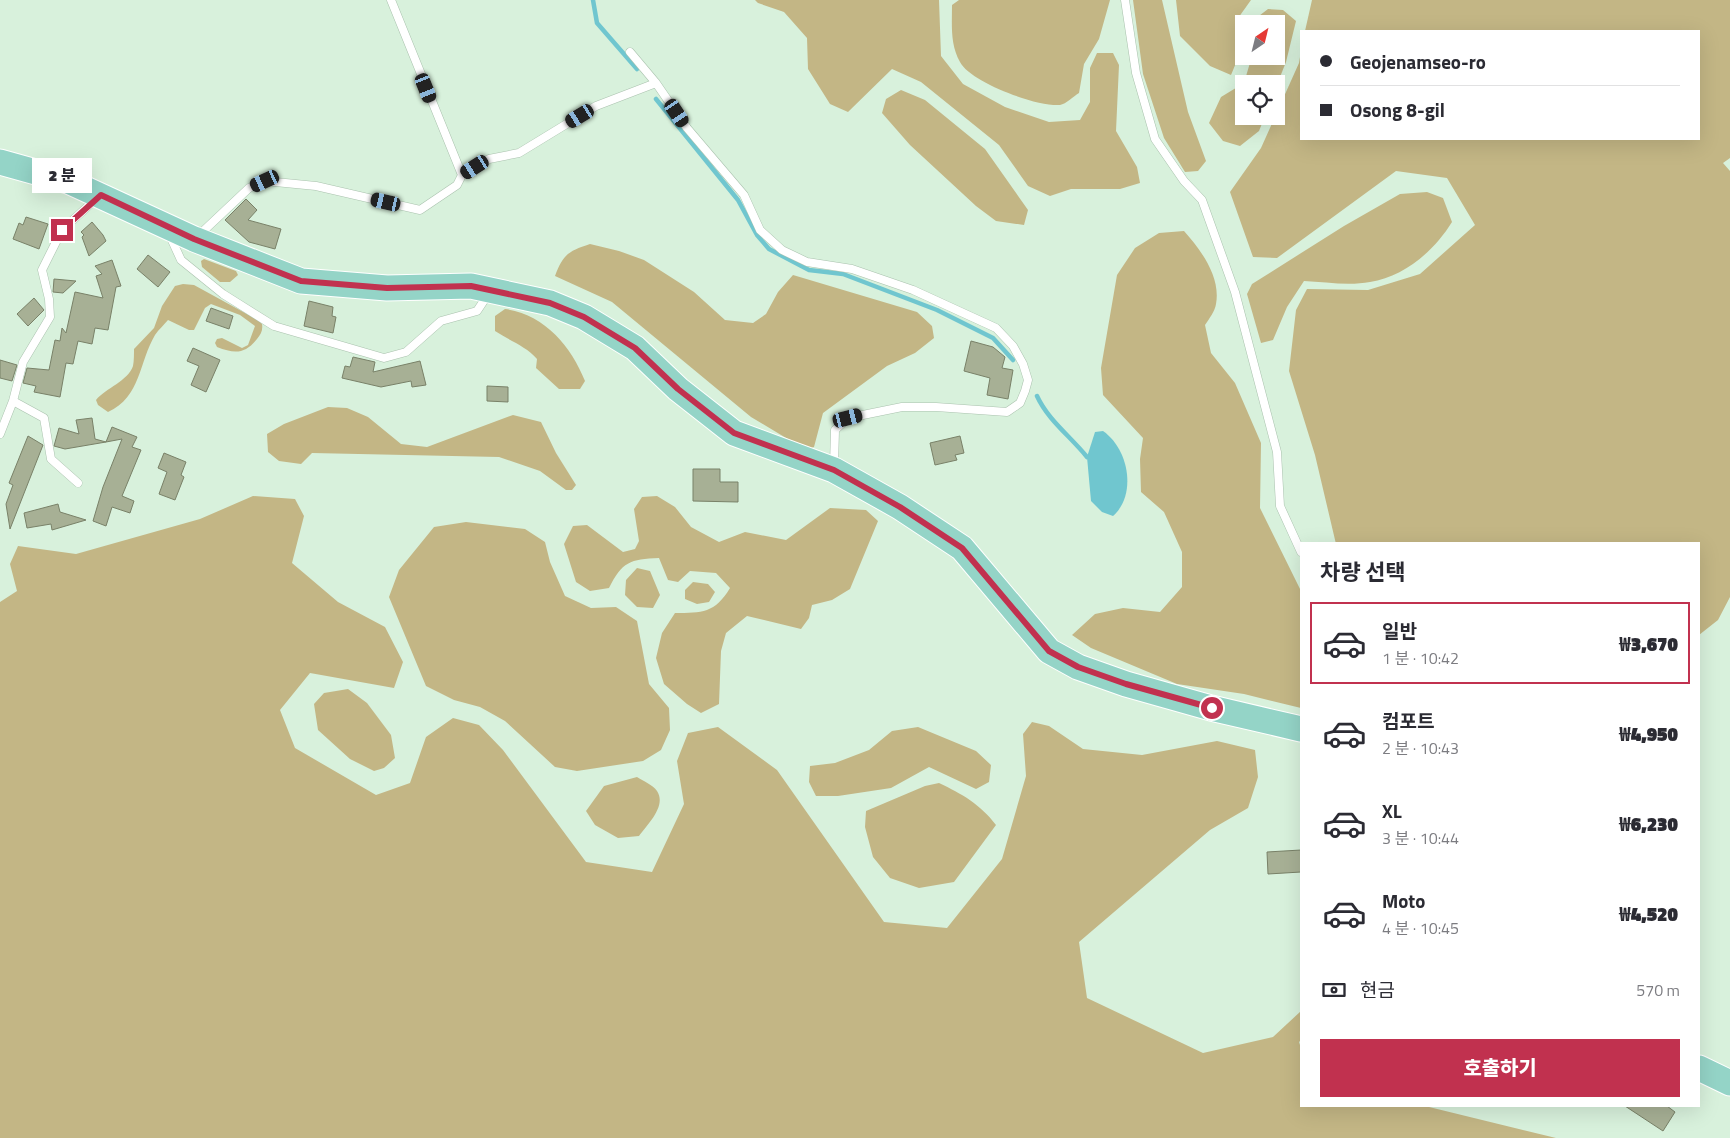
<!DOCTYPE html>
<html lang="ko">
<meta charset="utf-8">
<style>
:root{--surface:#fff;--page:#f2f2f3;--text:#2b2b33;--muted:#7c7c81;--line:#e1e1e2;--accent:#c1314f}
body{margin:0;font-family:"Titillium Web","Noto Sans KR",sans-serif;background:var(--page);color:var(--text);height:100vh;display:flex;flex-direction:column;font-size:19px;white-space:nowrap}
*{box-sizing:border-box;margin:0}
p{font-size:16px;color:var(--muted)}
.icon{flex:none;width:28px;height:28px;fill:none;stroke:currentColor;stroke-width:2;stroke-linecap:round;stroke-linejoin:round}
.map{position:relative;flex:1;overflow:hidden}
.drawer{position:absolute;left:1300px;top:542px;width:400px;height:565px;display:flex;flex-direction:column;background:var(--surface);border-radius:0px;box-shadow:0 5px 20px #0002}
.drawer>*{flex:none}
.banner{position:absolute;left:1300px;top:30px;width:400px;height:110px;border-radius:0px;box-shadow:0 5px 20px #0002;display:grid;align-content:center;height:110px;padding:0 20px;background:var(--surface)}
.needle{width:32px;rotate:35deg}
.fabs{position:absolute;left:1235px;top:15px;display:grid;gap:10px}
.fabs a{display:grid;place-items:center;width:50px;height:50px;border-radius:0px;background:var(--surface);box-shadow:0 5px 20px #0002;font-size:25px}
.end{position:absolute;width:22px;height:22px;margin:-11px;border:6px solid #c1314f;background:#fff;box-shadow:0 0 0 2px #fff}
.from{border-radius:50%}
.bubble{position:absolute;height:35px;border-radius:0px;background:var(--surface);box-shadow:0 5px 20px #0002;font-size:16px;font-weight:800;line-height:35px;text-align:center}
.car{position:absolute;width:15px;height:30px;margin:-15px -8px;border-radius:6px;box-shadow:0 0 4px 1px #0007;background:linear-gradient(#222 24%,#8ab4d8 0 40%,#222 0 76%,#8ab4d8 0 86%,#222 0)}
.banner b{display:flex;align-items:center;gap:18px;height:48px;font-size:19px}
.banner b+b{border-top:1px solid var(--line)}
.banner i{width:12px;height:12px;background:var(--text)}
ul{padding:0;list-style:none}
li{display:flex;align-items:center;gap:15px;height:82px;margin:0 10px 8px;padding:0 10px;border:2px solid transparent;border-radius:0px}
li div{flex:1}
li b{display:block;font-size:19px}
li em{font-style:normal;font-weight:800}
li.selected{border-color:var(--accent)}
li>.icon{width:45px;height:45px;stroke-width:1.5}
h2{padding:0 20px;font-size:22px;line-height:60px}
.pay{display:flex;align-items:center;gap:12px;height:55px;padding:0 20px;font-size:19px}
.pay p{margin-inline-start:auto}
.primary-button{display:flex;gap:10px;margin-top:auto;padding:10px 20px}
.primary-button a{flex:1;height:58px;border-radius:0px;background:var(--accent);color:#fff;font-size:20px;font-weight:800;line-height:58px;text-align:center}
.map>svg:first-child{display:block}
.green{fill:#c3b685}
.water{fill:#70c6cf}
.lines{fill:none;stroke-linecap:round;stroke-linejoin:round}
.stream{stroke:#70c6cf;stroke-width:4.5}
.building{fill:#a7b095;stroke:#798168}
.lane-casing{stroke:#aac2ae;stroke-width:9}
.primary-casing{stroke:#fff;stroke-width:27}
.lane{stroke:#fff;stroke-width:8}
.primary{stroke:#94d4c7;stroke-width:25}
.route{stroke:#c1314f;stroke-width:6}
</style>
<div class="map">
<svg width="1730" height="1138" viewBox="0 0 1730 1138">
<rect width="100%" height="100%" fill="#d8f1dc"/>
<!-- green -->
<path class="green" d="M 755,0 L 939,0 L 941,56 L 963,84 L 1005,107 L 1049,122 L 1080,120 L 1090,102 L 1090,68 L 1097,53 L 1113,53 L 1119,65 L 1116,131 L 1137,167 L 1140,183 L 1120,189 L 1071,189 L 1050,196 L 1028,186 L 999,145 L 921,82 L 892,69 L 848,112 L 830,104 L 808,69 L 807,38 L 784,12 L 758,3 Z
M 959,0 L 1110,0 L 1099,39 L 1084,64 L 1079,93 C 1074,96 1066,104 1060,105 C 1037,107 970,82 960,62 C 950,44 952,25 952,5 Z
M 1133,0 L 1162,0 L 1188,112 L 1206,161 L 1198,171 L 1185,172 L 1164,138 L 1143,74 Z
M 1176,0 L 1251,0 L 1236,21 L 1241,51 L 1231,75 L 1210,66 L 1180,36 Z
M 1312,0 L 1730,0 L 1730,158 L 1723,163 L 1730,171 L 1730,597 L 1718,620 L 1699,635 L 1699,544 L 1336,544 L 1315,455 L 1289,371 L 1296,310 L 1307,289 L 1368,290 L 1420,274 L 1475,225 L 1447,178 L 1396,171 L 1277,258 L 1253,257 L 1230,192 L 1261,148 L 1299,63 L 1301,51 L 1301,139 L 1699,139 L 1699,31 L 1305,31 Z
M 1268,9 L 1283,10 L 1296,21 L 1286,62 L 1276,87 L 1276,84 L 1244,84 L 1244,116 L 1265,116 L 1259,131 L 1240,146 L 1223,141 L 1209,123 L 1221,97 L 1244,83 L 1252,56 L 1276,56 L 1276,24 L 1255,24 L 1255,19 Z
M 901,90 L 925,100 L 985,149 L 1028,210 L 1024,225 L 996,221 L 976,206 L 910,145 L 882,113 L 886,99 Z
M 1427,192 L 1443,198 L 1452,222 C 1434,251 1404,277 1370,282 C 1349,286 1325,282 1304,281 L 1287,307 L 1273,340 L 1261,343 L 1247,294 L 1252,284 L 1344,226 L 1400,194 Z
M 1184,231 C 1201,250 1221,277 1216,304 C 1215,311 1209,319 1205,325 L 1211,353 L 1235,383 L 1261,443 L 1260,508 L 1301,591 L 1301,708 L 1244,694 L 1177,684 L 1091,648 L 1072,635 L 1095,614 L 1123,608 L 1160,612 L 1182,587 L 1182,552 L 1164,512 L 1141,492 L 1140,459 L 1143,438 L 1103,395 L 1101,368 L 1117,275 L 1135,248 L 1159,233 Z
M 590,244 L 619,251 L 644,260 L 694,292 L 725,320 L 753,323 L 766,314 L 778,292 L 793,275 L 917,312 L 932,326 L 934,338 L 915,353 L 887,366 L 823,413 L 814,447 L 806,450 L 751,417 L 612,302 L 555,276 C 563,254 569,251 590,244 Z
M 204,259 L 236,271 L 238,275 L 230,282 L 220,282 L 202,267 L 201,261 Z
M 183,284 L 194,285 L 258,320 L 262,324 C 263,330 261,334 257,339 C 245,354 235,354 217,347 L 215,343 L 217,339 L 222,338 L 242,348 L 248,345 L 255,326 L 240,315 L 211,304 L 205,308 L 194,330 L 189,330 L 168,320 C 164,325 159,329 155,335 C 139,362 141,397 108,412 L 98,405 L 96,400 C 106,388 128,381 133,366 C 134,361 134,354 134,349 L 154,328 L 162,306 L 175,286 Z
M 505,309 C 544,314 571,346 585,381 L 580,389 L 559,389 L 536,368 L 537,359 C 526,346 510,341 495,331 L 495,316 Z
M 328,407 L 347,408 L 368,417 L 401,444 L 427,447 L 513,415 L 541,422 L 556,453 L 576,485 L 572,490 L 566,490 L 540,471 L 499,457 L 312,453 L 301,464 L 279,461 L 268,452 L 267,434 L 284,424 Z
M 253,496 L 295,499 L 304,516 L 292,563 L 338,602 L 385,627 L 403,662 L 394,688 L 310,673 L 280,710 L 295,748 L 376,795 L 410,783 L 426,737 L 453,718 L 479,725 L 503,750 L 586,862 L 652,872 L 684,804 L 677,761 L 688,733 L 718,727 L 777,770 L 884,922 L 947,928 L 1002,859 L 1026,776 L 1023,734 L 1032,722 L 1049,726 L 1083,749 L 1142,755 L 1217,741 L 1255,750 L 1258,777 L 1248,808 L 1210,830 L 1079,942 L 1087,998 L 1203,1053 L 1273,1037 L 1301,1011 L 1301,1040 L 1299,1042 L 1301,1048 L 1301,1106 L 1425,1106 L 1556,1138 L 0,1138 L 0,602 L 17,591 L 10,564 L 18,546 L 76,554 L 200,519 Z
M 657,496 L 675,507 L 691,527 L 719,542 L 745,532 L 786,540 L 830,508 L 866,510 L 878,521 L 850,589 L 832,600 L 812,605 L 809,618 L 801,629 L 747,616 L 726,633 L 721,651 L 719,704 L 701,713 L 687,704 L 664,684 L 656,658 L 662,633 L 675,613 C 702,613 715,613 730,588 L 716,573 L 690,571 L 678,582 L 668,580 L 659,558 C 630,559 622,562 609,588 L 590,591 L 576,582 L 564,544 L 573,526 L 587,525 L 623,552 L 635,549 L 639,541 L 634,509 L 642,497 Z
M 466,522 L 525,529 L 545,542 L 550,562 L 565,596 L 591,608 L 616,607 L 637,621 L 649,684 L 669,708 L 670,730 L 661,750 L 643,761 L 577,771 L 555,767 L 505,721 L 480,707 L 454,700 L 426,686 L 389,597 L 399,570 L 434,527 Z
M 637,568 L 650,571 L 660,595 L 653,608 L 637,607 L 625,595 L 626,580 Z
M 693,582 L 708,584 L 715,592 L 709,602 L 697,604 L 685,599 L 685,590 Z
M 348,689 L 367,703 L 391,735 L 395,758 L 384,768 L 374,771 L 350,759 L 318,730 L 314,704 L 324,693 Z
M 918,727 L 976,751 L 991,765 L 989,782 L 976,789 L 929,767 L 891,788 L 838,796 L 816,796 L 809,782 L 810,766 L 835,763 L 869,750 L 892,731 Z
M 637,777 C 643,781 653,785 657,791 C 667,806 647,825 639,836 L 618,838 L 595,825 L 586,811 L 604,786 Z
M 939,783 C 962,794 980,804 996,825 L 954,882 L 919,888 L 890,878 L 873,857 L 865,827 L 866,811 L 925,786 Z"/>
<!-- water -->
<path class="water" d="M 1103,431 C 1129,449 1137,495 1113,516 L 1102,512 L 1091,501 L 1087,457 L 1095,432 Z"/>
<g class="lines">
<!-- stream -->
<path class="stream" d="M 593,0 L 597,23 L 637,69
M 656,99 L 738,200 L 757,235 L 769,249 L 809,270 L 843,274 L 937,310 L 993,338 L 1013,360
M 1037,396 C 1048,420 1070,436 1087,457"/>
</g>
<!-- building -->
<path class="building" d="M 246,199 L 257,210 L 248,220 L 281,229 L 275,249 L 249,242 L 225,220 Z
M 26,217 L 48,224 L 39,249 L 13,239 L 19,223 L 23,225 Z
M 92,222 L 103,235 L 106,241 L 89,256 L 82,237 L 84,235 L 81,232 Z
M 148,255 L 170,272 L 158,287 L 137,269 Z
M 112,260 L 121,286 L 116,287 L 108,330 L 95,328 L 92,344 L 78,341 L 73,364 L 66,363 L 60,397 L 34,392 L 36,386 L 23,383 L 27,368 L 49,370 L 55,340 L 60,341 L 62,328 L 66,333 L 75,292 L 103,298 L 96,276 L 102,274 L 95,266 Z
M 54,279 L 76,281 L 63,293 L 53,292 Z
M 34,298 L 44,310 L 28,326 L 17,314 Z
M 309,301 L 333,307 L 332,316 L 336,317 L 333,333 L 304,326 Z
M 211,308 L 233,316 L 229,329 L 206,321 Z
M 971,341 L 993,347 L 1005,357 L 1002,368 L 1013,370 L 1008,399 L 987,395 L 990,378 L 964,371 Z
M 193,348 L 220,360 L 206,392 L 191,385 L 199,366 L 187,361 Z
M 353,357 L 375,362 L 373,372 L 420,361 L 426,385 L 412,387 L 411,381 L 381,387 L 342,378 L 345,366 L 350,367 Z
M 0,360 L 17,365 L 12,381 L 0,378 Z
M 487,386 L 508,387 L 508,402 L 487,401 Z
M 92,418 L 95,439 L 106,442 L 65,449 L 54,446 L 59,428 L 79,434 L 76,420 Z
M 112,427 L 137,437 L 132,447 L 141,450 L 122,496 L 134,501 L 130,513 L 112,507 L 106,526 L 93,521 L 103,487 L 122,439 L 106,442 Z
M 28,436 L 43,445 L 10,529 L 6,504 L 13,485 L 9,483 Z
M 960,436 L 964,453 L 955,455 L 957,460 L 935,465 L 930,443 Z
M 164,453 L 186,462 L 181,475 L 184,477 L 175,500 L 159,494 L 167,472 L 158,468 Z
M 693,469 L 720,469 L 720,482 L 738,482 L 738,502 L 693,501 Z
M 58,504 L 60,512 L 86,520 L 52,530 L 51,524 L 27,528 L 24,513 Z
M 1301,850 L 1301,872 L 1268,874 L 1267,852 Z
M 1625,1106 L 1667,1106 L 1675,1112 L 1663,1131 Z"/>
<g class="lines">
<!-- lane casing -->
<g class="lane-casing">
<path id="lane" d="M 391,0 L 462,175
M 1125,0 L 1136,73 L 1155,139 L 1184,181 L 1202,200 L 1235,292 L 1277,452 L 1280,506 L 1301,552
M 630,52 L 656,83 L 687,128 L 744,195 L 760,230 L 782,250 L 807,262 L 852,269 L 913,290 L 996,328 L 1013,346 L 1023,364 L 1028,380 L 1025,391 L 1020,403 L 1007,412 L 936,407 L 902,407 L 848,418 L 835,430 L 834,465
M 170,236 L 181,260 L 223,294 L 274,326 L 384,358 L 406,352 L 441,321 L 477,311 L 489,293
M 198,236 L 249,188 L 265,181 L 316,186 L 420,210 L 457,185 L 462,175 L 489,159 L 519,153 L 596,106 L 656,83
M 13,401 L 44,418 L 51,459 L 78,483
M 0,434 L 13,401 L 23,362 L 50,317 L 49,299 L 42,270 L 62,230 L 97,198"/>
</g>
<!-- primary casing -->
<g class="primary-casing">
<path id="primary" d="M 0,162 L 68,181 L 194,239 L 301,281 L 387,288 L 471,286 L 550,303 L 584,317 L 635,348 L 678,389 L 734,433 L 834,470 L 900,507 L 962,548 L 1049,651 L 1078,667 L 1126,684 L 1211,708 L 1301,729
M 1699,1068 L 1730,1083"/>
</g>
<!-- lane -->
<use href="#lane" class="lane"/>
<!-- primary -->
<use href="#primary" class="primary"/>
</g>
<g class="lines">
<!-- route -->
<path class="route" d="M 62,230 L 101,195 L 194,239 L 301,281 L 387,288 L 471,286 L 550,303 L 584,317 L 635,348 L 678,389 L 734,433 L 834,470 L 900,507 L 962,548 L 1049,651 L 1078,667 L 1126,684 L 1212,708"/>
</g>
</svg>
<div class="fabs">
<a><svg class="needle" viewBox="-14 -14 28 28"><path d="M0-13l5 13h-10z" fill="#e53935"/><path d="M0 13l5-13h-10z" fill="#7c7c81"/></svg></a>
<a><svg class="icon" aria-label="locate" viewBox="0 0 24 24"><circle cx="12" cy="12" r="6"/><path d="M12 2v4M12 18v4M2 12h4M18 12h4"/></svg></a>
</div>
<i class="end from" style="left:1212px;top:708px"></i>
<i class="end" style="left:62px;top:230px"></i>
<div class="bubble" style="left:32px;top:158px;width:60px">2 분</div>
<i class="car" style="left:426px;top:88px;rotate:158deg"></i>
<i class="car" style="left:677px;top:113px;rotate:146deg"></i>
<i class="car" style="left:580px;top:116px;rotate:239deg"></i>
<i class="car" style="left:475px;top:167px;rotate:238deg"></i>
<i class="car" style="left:265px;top:181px;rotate:245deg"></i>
<i class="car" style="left:386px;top:202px;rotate:283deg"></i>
<i class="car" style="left:848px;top:418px;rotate:76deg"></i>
<div class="banner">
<b><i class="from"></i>Geojenamseo-ro</b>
<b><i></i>Osong 8-gil</b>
</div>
<section class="drawer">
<h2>차량 선택</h2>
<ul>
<li class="selected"><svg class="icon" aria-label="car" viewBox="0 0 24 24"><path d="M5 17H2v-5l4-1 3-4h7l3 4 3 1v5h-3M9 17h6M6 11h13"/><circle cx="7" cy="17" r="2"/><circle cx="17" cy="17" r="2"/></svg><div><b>일반</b><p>1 분 · 10:42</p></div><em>₩3,670</em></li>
<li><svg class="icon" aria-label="car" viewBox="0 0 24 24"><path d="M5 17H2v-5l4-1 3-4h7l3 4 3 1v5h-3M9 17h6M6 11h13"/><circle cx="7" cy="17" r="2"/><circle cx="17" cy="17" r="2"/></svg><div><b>컴포트</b><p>2 분 · 10:43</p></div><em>₩4,950</em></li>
<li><svg class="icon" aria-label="car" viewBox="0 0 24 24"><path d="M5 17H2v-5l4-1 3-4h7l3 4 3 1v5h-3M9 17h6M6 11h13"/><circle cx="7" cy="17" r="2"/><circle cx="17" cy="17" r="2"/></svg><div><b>XL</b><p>3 분 · 10:44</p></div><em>₩6,230</em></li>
<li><svg class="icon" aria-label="car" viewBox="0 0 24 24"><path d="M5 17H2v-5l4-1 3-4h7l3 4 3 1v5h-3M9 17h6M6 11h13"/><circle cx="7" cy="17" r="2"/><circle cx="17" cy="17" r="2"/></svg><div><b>Moto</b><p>4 분 · 10:45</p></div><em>₩4,520</em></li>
</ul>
<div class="pay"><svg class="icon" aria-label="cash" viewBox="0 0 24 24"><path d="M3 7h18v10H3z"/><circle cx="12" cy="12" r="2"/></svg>현금<p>570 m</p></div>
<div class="primary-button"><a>호출하기</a></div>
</section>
</div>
